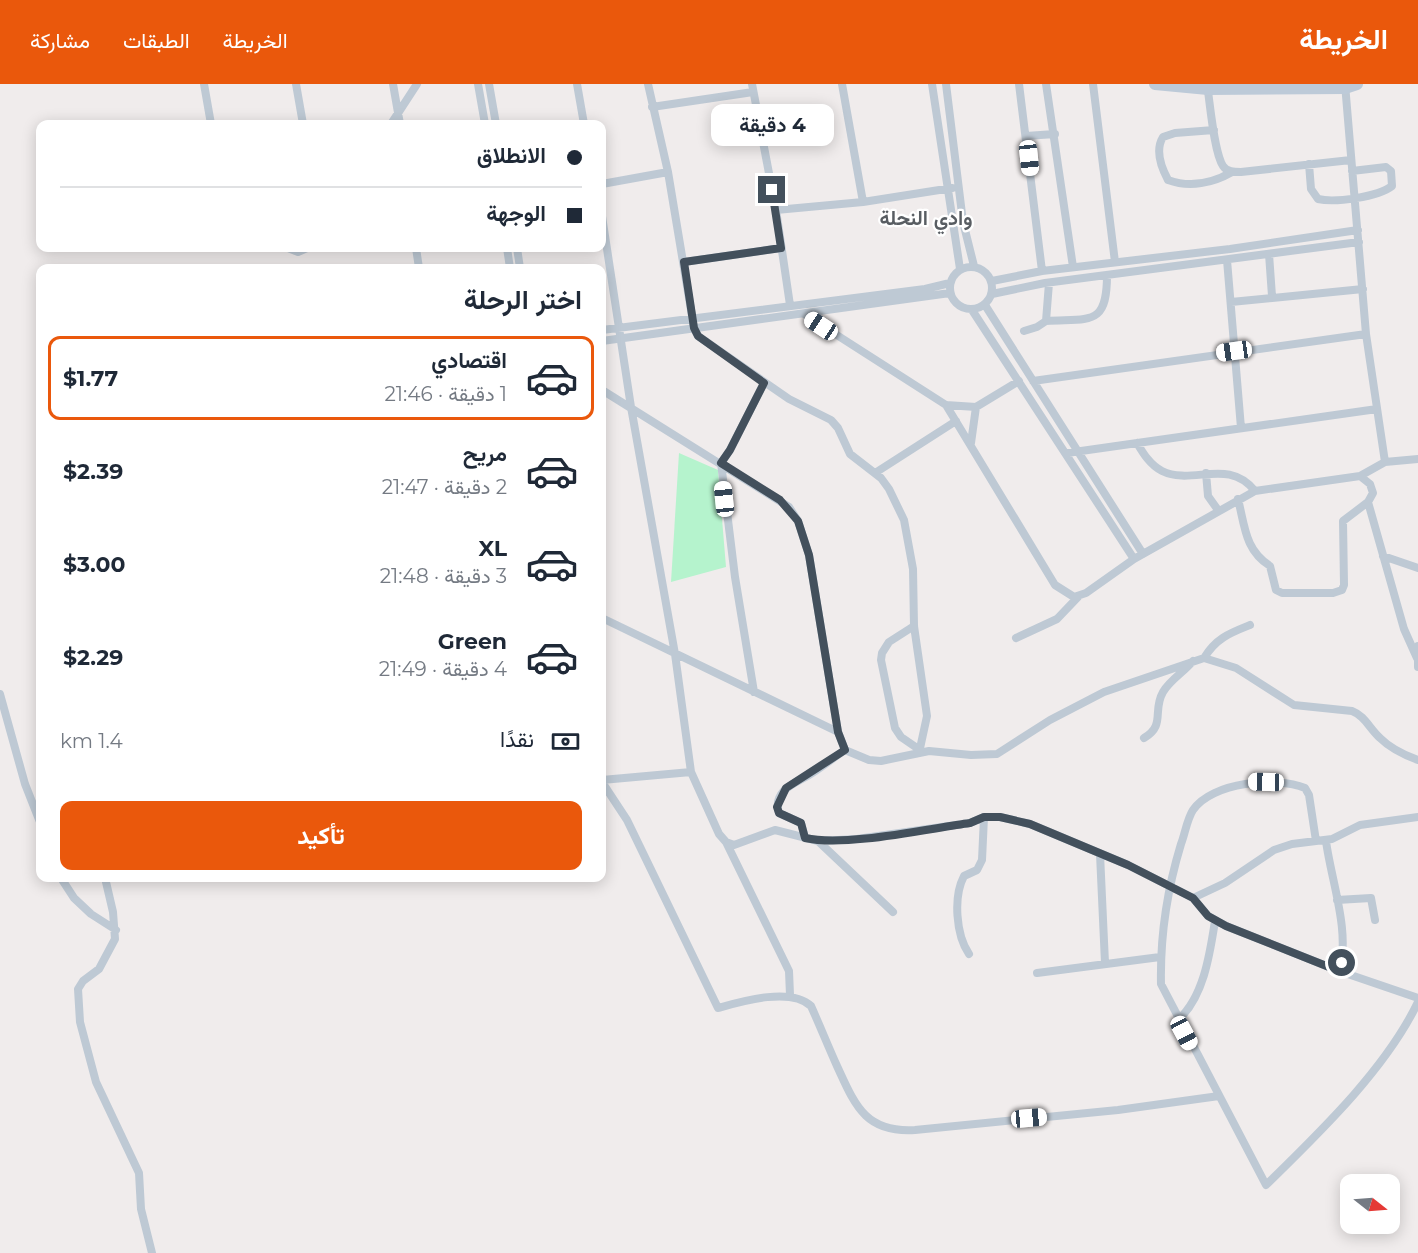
<!DOCTYPE html>
<html lang="ar">
<meta charset="utf-8">
<style>
:root{--surface:#fff;--page:#f6f6f7;--text:#1f2937;--muted:#747a83;--line:#e0e1e3;--accent:#ea580c}
body{margin:0;font-family:Montserrat,Vazirmatn,sans-serif;background:var(--page);color:var(--text);direction:rtl;height:100vh;display:flex;flex-direction:column;font-size:22px;white-space:nowrap}
*{box-sizing:border-box;margin:0}
p{font-size:20px;color:var(--muted)}
.icon{flex:none;width:33px;height:33px;fill:none;stroke:currentColor;stroke-width:2;stroke-linecap:round;stroke-linejoin:round}
.map{position:relative;flex:1;overflow:hidden;direction:ltr}
.details{position:absolute;left:36px;top:180px;width:570px;height:618px;display:flex;flex-direction:column;background:var(--surface);border-radius:12px;box-shadow:0 3px 15px #0003;direction:rtl}
.details>*{flex:none}
.top-card{position:absolute;left:36px;top:36px;width:570px;height:132px;border-radius:12px;box-shadow:0 3px 15px #0003;direction:rtl;display:grid;align-content:center;height:132px;padding:0 24px;background:var(--surface)}
.needle{width:39px;rotate:107deg}
.tools{position:absolute;left:1340px;top:1090px;display:grid;gap:12px}
.tools a{display:grid;place-items:center;width:60px;height:60px;border-radius:12px;background:var(--surface);box-shadow:0 3px 15px #0003;font-size:30px}
.end{position:absolute;width:27px;height:27px;margin:-14px;border:8px solid #43505c;background:#fff;box-shadow:0 0 0 3px #fff}
.from{border-radius:50%}
.bubble{position:absolute;height:42px;border-radius:12px;background:var(--surface);box-shadow:0 3px 15px #0003;font-size:20px;font-weight:700;line-height:42px;text-align:center;direction:rtl}
.car{position:absolute;width:18px;height:36px;margin:-18px -9px;border-radius:8px;box-shadow:0 0 4px 2px #0007;background:linear-gradient(#fff 24%,#345 0 40%,#fff 0 76%,#345 0 86%,#fff 0)}
.top-card b{display:flex;align-items:center;gap:21px;height:57px;font-size:22px}
.top-card b+b{border-top:2px solid var(--line)}
.top-card i{width:15px;height:15px;background:var(--text)}
ul{padding:0;list-style:none}
li{display:flex;align-items:center;gap:18px;height:84px;margin:0 12px 9px;padding:0 12px;border:3px solid transparent;border-radius:12px}
li div{flex:1}
li b{display:block;font-size:22px}
li em{font-style:normal;font-weight:700}
li.current{border-color:var(--accent)}
li>.icon{width:54px;height:54px;stroke-width:1.5}
h2{padding:0 24px;font-size:27px;line-height:72px}
.pay{display:flex;align-items:center;gap:15px;height:66px;padding:0 24px;font-size:22px}
.pay p{margin-inline-start:auto}
.cta{display:flex;gap:12px;margin-top:auto;padding:12px 24px}
.cta a{flex:1;height:69px;border-radius:12px;background:var(--accent);color:#fff;font-size:24px;font-weight:700;line-height:69px;text-align:center}
header{display:flex;align-items:center;gap:36px;box-sizing:border-box;height:84px;padding:0 30px;background:var(--accent);color:#fff}
header strong{font-size:28px}
nav{display:flex;gap:33px;margin-inline-start:auto;font-size:21px}
.map>svg:first-child{display:block}
.green{fill:#b5f3cd}
.lines{fill:none;stroke-linecap:round;stroke-linejoin:round}
.minor{stroke:#bec9d4;stroke-width:8}
.secondary{stroke:#bdcad8;stroke-width:12}
.route{stroke:#43505c;stroke-width:8}
.labels{text-anchor:middle;stroke-width:4.5;stroke-linejoin:round;paint-order:stroke}
.neighbourhood-label{font-size:20px;font-weight:bold;fill:#585d62;stroke:#fff}
</style>
<header>
<strong>الخريطة</strong>
<nav><a>الخريطة</a><a>الطبقات</a><a>مشاركة</a></nav>
</header>
<div class="map">
<svg width="1418" height="1169" viewBox="0 0 1418 1169">
<rect width="100%" height="100%" fill="#f0ecec"/>
<!-- green -->
<path class="green" d="M 679,369 L 718,386 L 726,483 L 671,498 Z"/>
<g class="lines">
<!-- minor -->
<path class="minor" d="M 204,0 L 211,40
M 296,0 L 303,40
M 393,0 L 400,40
M 478,0 L 485,40
M 489,0 L 496,40
M 577,0 L 584,40
M 648,0 L 668,88 L 694,244 L 698,252 L 789,315 L 831,336 L 838,344 L 850,370 L 881,394 L 889,405 L 904,436 L 913,485 L 914,542 L 927,632 L 919,669
M 752,0 L 776,126 L 790,221
M 842,0 L 863,118
M 932,0 L 960,185
M 946,0 L 963,138 L 974,182
M 1019,0 L 1042,187
M 1046,0 L 1073,183
M 1093,0 L 1115,178
M 1207,0 C 1210,19 1214,69 1223,82 C 1227,88 1234,88 1241,88 L 1351,76
M 1345,0 L 1366,250 L 1385,378
M 652,23 L 753,8
M 391,40 L 417,0
M 1214,46 L 1175,49 L 1163,53 C 1155,66 1161,83 1168,96 C 1190,104 1213,99 1232,88
M 1026,52 L 1055,50
M 1309,80 L 1311,105 L 1318,115 C 1335,119 1378,113 1392,102 L 1391,87 L 1386,83 L 1352,87
M 602,100 L 668,88
M 776,126 L 863,118 L 952,104
M 602,132 L 631,323 L 675,570 L 691,688 L 719,750 L 726,758 L 734,761 L 775,746 L 818,757 L 857,755 L 970,739 L 984,733 L 1000,733 L 1030,740 L 1128,781 L 1193,814 L 1208,832 L 1226,842 L 1339,887 L 1418,914
M 288,164 L 298,168 L 307,164
M 416,164 L 419,184
M 507,164 L 510,184
M 517,164 L 520,184
M 1269,170 L 1272,212
M 1227,176 L 1241,344
M 684,178 L 781,164
M950 204a21 21 0 1 1 42 0a21 21 0 1 1-42 0Z
M 992,197 L 1042,187 L 1230,165 L 1358,146
M 992,210 L 1045,199 L 1359,158
M 1231,218 L 1363,205
M 985,221 L 1143,470
M 972,226 L 1134,475
M 804,230 L 946,321 L 976,323
M 1046,237 C 1090,234 1107,243 1107,191
M 602,246 L 925,205 L 950,199
M 1024,247 L 1037,243 L 1046,237 L 1049,199
M 602,257 L 950,209
M 1033,297 L 1366,250
M 602,306 L 789,423 L 798,437 L 809,471 L 838,648 L 845,666 L 869,676 L 881,677 L 929,667 L 971,671 L 997,670 L 1050,636 L 1104,608 L 1204,574 L 1236,584 L 1294,621 L 1352,627 C 1365,632 1369,644 1380,654 C 1391,665 1404,671 1418,676
M 946,321 L 1055,501 L 1074,513 L 1086,509 L 1134,475 L 1255,407 L 1360,392 L 1385,378 L 1418,375
M 971,359 L 976,323 L 1019,297
M 1137,359 C 1143,369 1150,381 1162,387 C 1193,402 1228,373 1255,407
M 1067,369 L 1377,325
M 875,389 L 956,337
M 1206,389 L 1208,412 L 1218,426
M 1238,415 C 1245,443 1245,466 1270,482 L 1276,506 L 1282,509 L 1333,509 L 1342,506 L 1344,501 L 1343,437 L 1368,418 L 1373,409 L 1370,400 L 1360,392
M 1368,418 L 1404,545 L 1417,574
M 1383,472 L 1418,484
M 602,534 L 838,648
M 914,542 L 889,558 L 882,569 L 881,576 L 895,644 L 901,653 L 920,666
M 1016,554 L 1057,535 L 1078,513
M 1418,562 L 1418,583
M 1204,574 C 1216,554 1230,549 1250,541
M 754,608 L 735,493 L 721,379 L 730,366 L 764,299
M 0,610 L 25,700 L 40,738
M 1144,654 C 1166,641 1152,627 1163,608 C 1170,596 1184,588 1193,577
M 602,696 L 691,688
M 602,698 L 627,736 L 718,924 C 743,917 791,903 811,922 C 820,942 828,962 837,982 C 855,1021 865,1049 915,1046 L 1118,1026 L 1219,1012
M 805,754 L 801,739 L 779,729 C 772,706 796,699 809,691 C 821,684 833,674 845,666
M 818,757 L 893,828
M 1316,757 L 1309,711 L 1305,704 C 1276,692 1212,698 1193,726 C 1187,735 1185,750 1181,760 C 1167,806 1160,852 1161,900 L 1266,1101 C 1319,1049 1386,985 1418,918
M 1326,757 C 1331,796 1351,849 1339,887
M 726,758 L 789,887 L 790,911
M 1100,770 L 1105,879
M 61,794 L 74,814 L 91,830 L 116,846
M 112,794 L 107,794 L 106,798 L 113,828 L 115,855 L 99,885 L 83,897 L 78,905 L 80,938 L 96,998 L 139,1089 L 141,1125 L 152,1169
M 1193,814 L 1225,799 L 1274,766 L 1292,760 L 1332,755 L 1360,741 L 1418,733
M 1337,816 L 1371,814 L 1375,836
M 969,870 C 956,851 953,813 964,792 L 977,786 L 982,776 L 984,733
M 1037,889 L 1160,873
M 1178,936 C 1204,913 1210,869 1215,837"/>
<!-- secondary -->
<path class="secondary" d="M 1155,0 L 1208,5 L 1345,4 L 1357,0"/>
</g>
<g class="lines">
<!-- route -->
<path class="route" d="M 772,106 L 781,164 L 684,178 L 694,244 L 698,252 L 764,299 L 730,366 L 721,379 L 780,416 L 798,437 L 809,471 L 838,648 L 845,666 L 786,704 L 777,723 L 779,729 L 801,739 L 805,754 C 846,763 926,745 970,739 L 984,733 L 1000,733 L 1030,740 L 1128,781 L 1193,814 L 1208,832 L 1226,842 L 1339,887 L 1342,879"/>
</g>
<g class="labels">
<!-- neighbourhood labels -->
<g class="neighbourhood-label">
<text x="926" y="141">وادي النحلة</text>
</g>
</g>
</svg>
<div class="tools">
<a><svg class="needle" viewBox="-14 -14 28 28"><path d="M0-13l5 13h-10z" fill="#e53935"/><path d="M0 13l5-13h-10z" fill="#747a83"/></svg></a>
</div>
<i class="end from" style="left:1342px;top:879px"></i>
<i class="end" style="left:772px;top:106px"></i>
<div class="bubble" style="left:711px;top:20px;width:123px">4 دقيقة</div>
<i class="car" style="left:1029px;top:74px;rotate:174deg"></i>
<i class="car" style="left:821px;top:242px;rotate:303deg"></i>
<i class="car" style="left:1234px;top:267px;rotate:262deg"></i>
<i class="car" style="left:724px;top:415px;rotate:354deg"></i>
<i class="car" style="left:1266px;top:698px;rotate:271deg"></i>
<i class="car" style="left:1184px;top:949px;rotate:152deg"></i>
<i class="car" style="left:1029px;top:1034px;rotate:85deg"></i>
<div class="top-card">
<b><i class="from"></i>الانطلاق</b>
<b><i></i>الوجهة</b>
</div>
<section class="details">
<h2>اختر الرحلة</h2>
<ul>
<li class="current"><svg class="icon" aria-label="car" viewBox="0 0 24 24"><path d="M5 17H2v-5l4-1 3-4h7l3 4 3 1v5h-3M9 17h6M6 11h13"/><circle cx="7" cy="17" r="2"/><circle cx="17" cy="17" r="2"/></svg><div><b>اقتصادي</b><p>1 دقيقة · 21:46</p></div><em>$1.77</em></li>
<li><svg class="icon" aria-label="car" viewBox="0 0 24 24"><path d="M5 17H2v-5l4-1 3-4h7l3 4 3 1v5h-3M9 17h6M6 11h13"/><circle cx="7" cy="17" r="2"/><circle cx="17" cy="17" r="2"/></svg><div><b>مريح</b><p>2 دقيقة · 21:47</p></div><em>$2.39</em></li>
<li><svg class="icon" aria-label="car" viewBox="0 0 24 24"><path d="M5 17H2v-5l4-1 3-4h7l3 4 3 1v5h-3M9 17h6M6 11h13"/><circle cx="7" cy="17" r="2"/><circle cx="17" cy="17" r="2"/></svg><div><b>XL</b><p>3 دقيقة · 21:48</p></div><em>$3.00</em></li>
<li><svg class="icon" aria-label="car" viewBox="0 0 24 24"><path d="M5 17H2v-5l4-1 3-4h7l3 4 3 1v5h-3M9 17h6M6 11h13"/><circle cx="7" cy="17" r="2"/><circle cx="17" cy="17" r="2"/></svg><div><b>Green</b><p>4 دقيقة · 21:49</p></div><em>$2.29</em></li>
</ul>
<div class="pay"><svg class="icon" aria-label="cash" viewBox="0 0 24 24"><path d="M3 7h18v10H3z"/><circle cx="12" cy="12" r="2"/></svg>نقدًا<p>1.4 km</p></div>
<div class="cta"><a>تأكيد</a></div>
</section>
</div>
